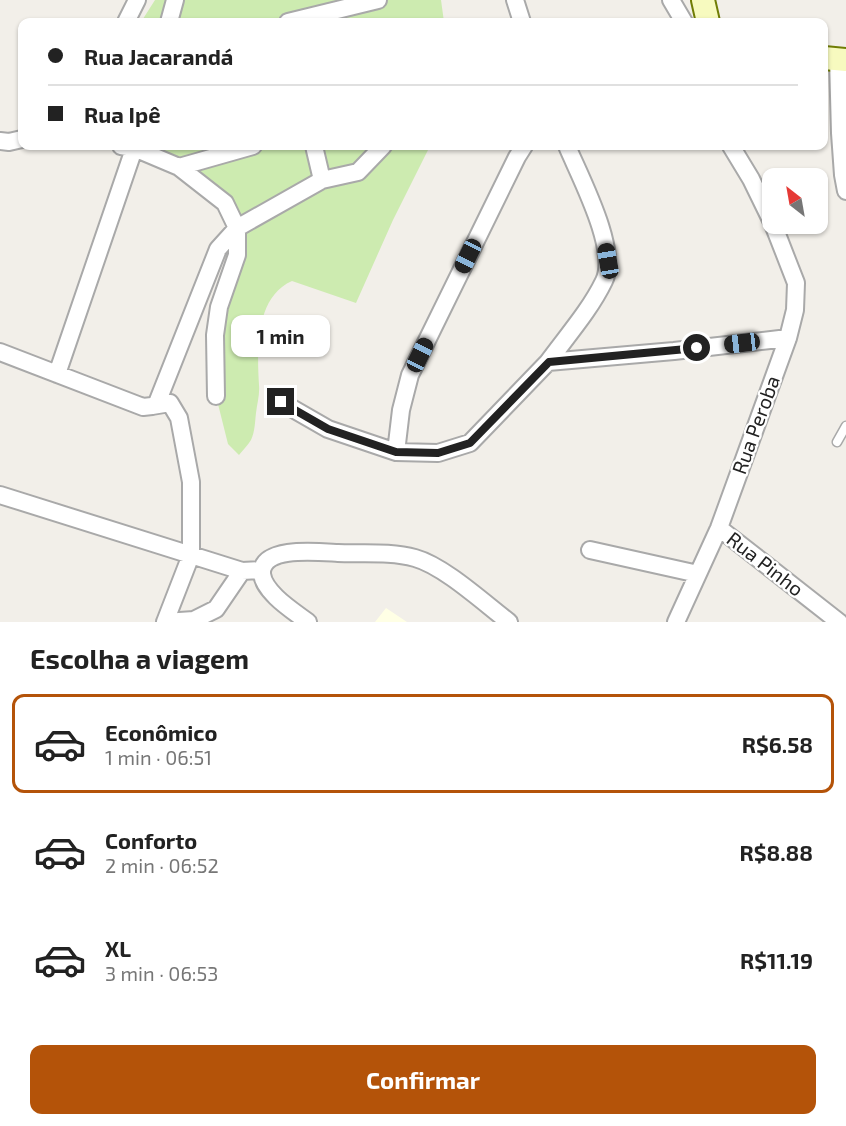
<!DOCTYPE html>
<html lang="pt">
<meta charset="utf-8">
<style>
:root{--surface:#fff;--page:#f6f6f6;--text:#222;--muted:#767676;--line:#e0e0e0;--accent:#b45309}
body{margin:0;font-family:"Exo 2",sans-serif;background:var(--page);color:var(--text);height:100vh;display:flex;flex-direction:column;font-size:22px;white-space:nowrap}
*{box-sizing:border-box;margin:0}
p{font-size:20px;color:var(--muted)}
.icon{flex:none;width:33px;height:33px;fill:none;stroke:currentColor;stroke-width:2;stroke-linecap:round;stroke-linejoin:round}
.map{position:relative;height:622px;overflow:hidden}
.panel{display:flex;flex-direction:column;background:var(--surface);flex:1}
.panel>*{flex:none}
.banner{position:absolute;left:18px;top:18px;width:810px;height:132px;border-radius:12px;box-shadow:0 2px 4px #0004;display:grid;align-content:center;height:132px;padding:0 30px;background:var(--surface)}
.needle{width:39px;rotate:329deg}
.buttons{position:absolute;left:762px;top:168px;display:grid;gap:12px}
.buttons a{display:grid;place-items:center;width:66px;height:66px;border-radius:12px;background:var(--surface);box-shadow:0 2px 4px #0004;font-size:30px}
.end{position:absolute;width:27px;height:27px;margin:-14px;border:8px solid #222;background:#fff;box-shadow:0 0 0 3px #fff}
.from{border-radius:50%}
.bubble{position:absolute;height:42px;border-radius:12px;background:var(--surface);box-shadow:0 2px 4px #0004;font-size:20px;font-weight:700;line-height:42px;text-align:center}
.car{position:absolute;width:18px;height:36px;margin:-18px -9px;border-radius:8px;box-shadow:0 0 4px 2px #0007;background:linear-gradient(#222 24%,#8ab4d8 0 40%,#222 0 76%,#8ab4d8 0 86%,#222 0)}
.banner b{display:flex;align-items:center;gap:21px;height:57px;font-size:22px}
.banner b+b{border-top:2px solid var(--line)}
.banner i{width:15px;height:15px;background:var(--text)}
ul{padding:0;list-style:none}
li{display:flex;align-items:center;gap:18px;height:99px;margin:0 12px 9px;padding:0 18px;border:3px solid transparent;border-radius:12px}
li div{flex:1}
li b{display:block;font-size:22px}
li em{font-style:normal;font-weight:700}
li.selected{border-color:var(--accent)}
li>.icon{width:54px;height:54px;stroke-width:1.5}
h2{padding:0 30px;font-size:27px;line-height:72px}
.primary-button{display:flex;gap:12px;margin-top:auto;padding:12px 30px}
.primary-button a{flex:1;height:69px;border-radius:12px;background:var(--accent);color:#fff;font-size:24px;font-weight:700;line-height:69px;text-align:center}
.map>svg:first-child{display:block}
.education{fill:#ffffe5}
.grass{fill:#cdebb0}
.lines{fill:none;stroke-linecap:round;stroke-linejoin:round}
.lane-casing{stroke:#a9a9a9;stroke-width:11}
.street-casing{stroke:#a9a9a9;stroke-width:20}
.secondary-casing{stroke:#707d05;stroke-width:26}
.lane{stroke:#fff;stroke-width:8}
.street{stroke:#fff;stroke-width:16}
.secondary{stroke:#f7fabf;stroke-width:22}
.route{stroke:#222;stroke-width:8}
.labels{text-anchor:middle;stroke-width:4.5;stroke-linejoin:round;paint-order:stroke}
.street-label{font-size:20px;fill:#222;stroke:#fff}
</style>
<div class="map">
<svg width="846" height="622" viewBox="0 0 846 622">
<rect width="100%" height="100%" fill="#f2efe9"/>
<!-- education -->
<path class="education" d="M 386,608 L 407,622 L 375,622 Z"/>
<!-- grass -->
<path class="grass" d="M 155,0 L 441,0 L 444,22 L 141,22 Z
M 128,146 L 430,146 L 393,220 L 356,303 L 292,281 C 255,297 257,351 259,385 C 260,394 257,404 256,413 C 255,421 255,432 251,440 C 248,445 243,450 239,455 L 228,444 L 216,396 L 215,335 L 237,255 L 225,203 Z"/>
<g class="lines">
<!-- lane casing -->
<g class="lane-casing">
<path id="lane" d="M 837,442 L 846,426"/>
</g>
<!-- street casing -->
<g class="street-casing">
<path id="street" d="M 515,0 L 522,22
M 671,0 L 684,22
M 126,22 L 137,0
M 169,22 L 175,0
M 288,22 L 378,0
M 838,59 L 840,133 L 843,175 L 846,191
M 0,141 L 9,142 L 22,139
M 121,146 L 134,148 L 179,167 L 225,203 L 237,228 L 237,255 L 219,307 L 215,335 L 216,396
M 314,146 L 322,180
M 524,146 L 517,157 L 410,375 L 401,410 L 396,452 L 438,453 L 470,443 L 548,362 L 674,351 L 788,338
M 731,146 L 751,179 L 772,222
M 179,167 L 253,146
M 0,352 L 143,407 L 152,406 L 157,403 L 218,249 L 237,228 L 322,180 L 358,172 L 383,146
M 548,362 C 567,336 590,310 604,281 C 619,250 580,177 567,146
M 57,374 L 135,146
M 281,402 L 328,429 L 396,452
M 152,406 L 170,403 L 179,418 L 191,482 L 191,555 L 165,622
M 0,495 L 242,571 L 262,570
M 719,528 L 839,622
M 590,550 L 698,574
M 165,622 L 194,620 L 216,609 L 242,571
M 308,622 C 297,614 285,606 276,597 C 269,590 263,583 262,574 C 260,545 320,552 338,553 C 362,554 391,551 415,558 C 444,566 484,603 509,622
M 676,622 L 719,528 L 788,338 L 795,310 L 796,283 L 773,224"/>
</g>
<!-- secondary casing -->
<g class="secondary-casing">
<path id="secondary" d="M 703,0 L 708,22
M 824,58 L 846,60"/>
</g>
<!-- lane -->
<use href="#lane" class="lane"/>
<!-- street -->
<use href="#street" class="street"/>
<!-- secondary -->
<use href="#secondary" class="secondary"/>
</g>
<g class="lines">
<!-- route -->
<path class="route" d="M 281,402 L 328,429 L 396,452 L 438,453 L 470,443 L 549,362 L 697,348"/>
</g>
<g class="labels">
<!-- street labels -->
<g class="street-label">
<text transform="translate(756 425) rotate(-70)" y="7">Rua Peroba</text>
<text transform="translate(765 564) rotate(38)" y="7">Rua Pinho</text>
</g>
</g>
</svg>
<div class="buttons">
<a><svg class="needle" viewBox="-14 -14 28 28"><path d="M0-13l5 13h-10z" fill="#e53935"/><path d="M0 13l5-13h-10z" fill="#767676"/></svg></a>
</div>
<i class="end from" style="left:697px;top:348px"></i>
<i class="end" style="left:281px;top:402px"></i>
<div class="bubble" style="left:231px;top:315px;width:99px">1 min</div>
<i class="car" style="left:468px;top:256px;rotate:206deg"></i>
<i class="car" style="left:608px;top:261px;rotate:350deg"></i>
<i class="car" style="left:742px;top:343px;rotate:263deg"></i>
<i class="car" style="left:420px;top:355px;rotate:26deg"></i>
<div class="banner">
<b><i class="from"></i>Rua Jacarandá</b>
<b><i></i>Rua Ipê</b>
</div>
</div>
<section class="panel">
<h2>Escolha a viagem</h2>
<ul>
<li class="selected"><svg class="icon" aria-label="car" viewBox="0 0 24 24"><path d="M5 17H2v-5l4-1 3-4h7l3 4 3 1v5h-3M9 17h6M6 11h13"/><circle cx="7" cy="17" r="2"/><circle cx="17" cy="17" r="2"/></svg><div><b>Econômico</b><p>1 min · 06:51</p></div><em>R$6.58</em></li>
<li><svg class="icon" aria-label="car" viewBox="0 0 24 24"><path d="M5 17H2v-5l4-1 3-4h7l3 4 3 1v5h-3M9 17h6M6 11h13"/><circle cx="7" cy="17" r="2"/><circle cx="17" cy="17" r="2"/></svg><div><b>Conforto</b><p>2 min · 06:52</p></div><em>R$8.88</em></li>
<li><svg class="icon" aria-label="car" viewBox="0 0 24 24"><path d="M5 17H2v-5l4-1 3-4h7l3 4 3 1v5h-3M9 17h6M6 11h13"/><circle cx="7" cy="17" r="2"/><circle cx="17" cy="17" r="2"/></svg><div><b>XL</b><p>3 min · 06:53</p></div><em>R$11.19</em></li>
</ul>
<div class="primary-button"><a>Confirmar</a></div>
</section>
